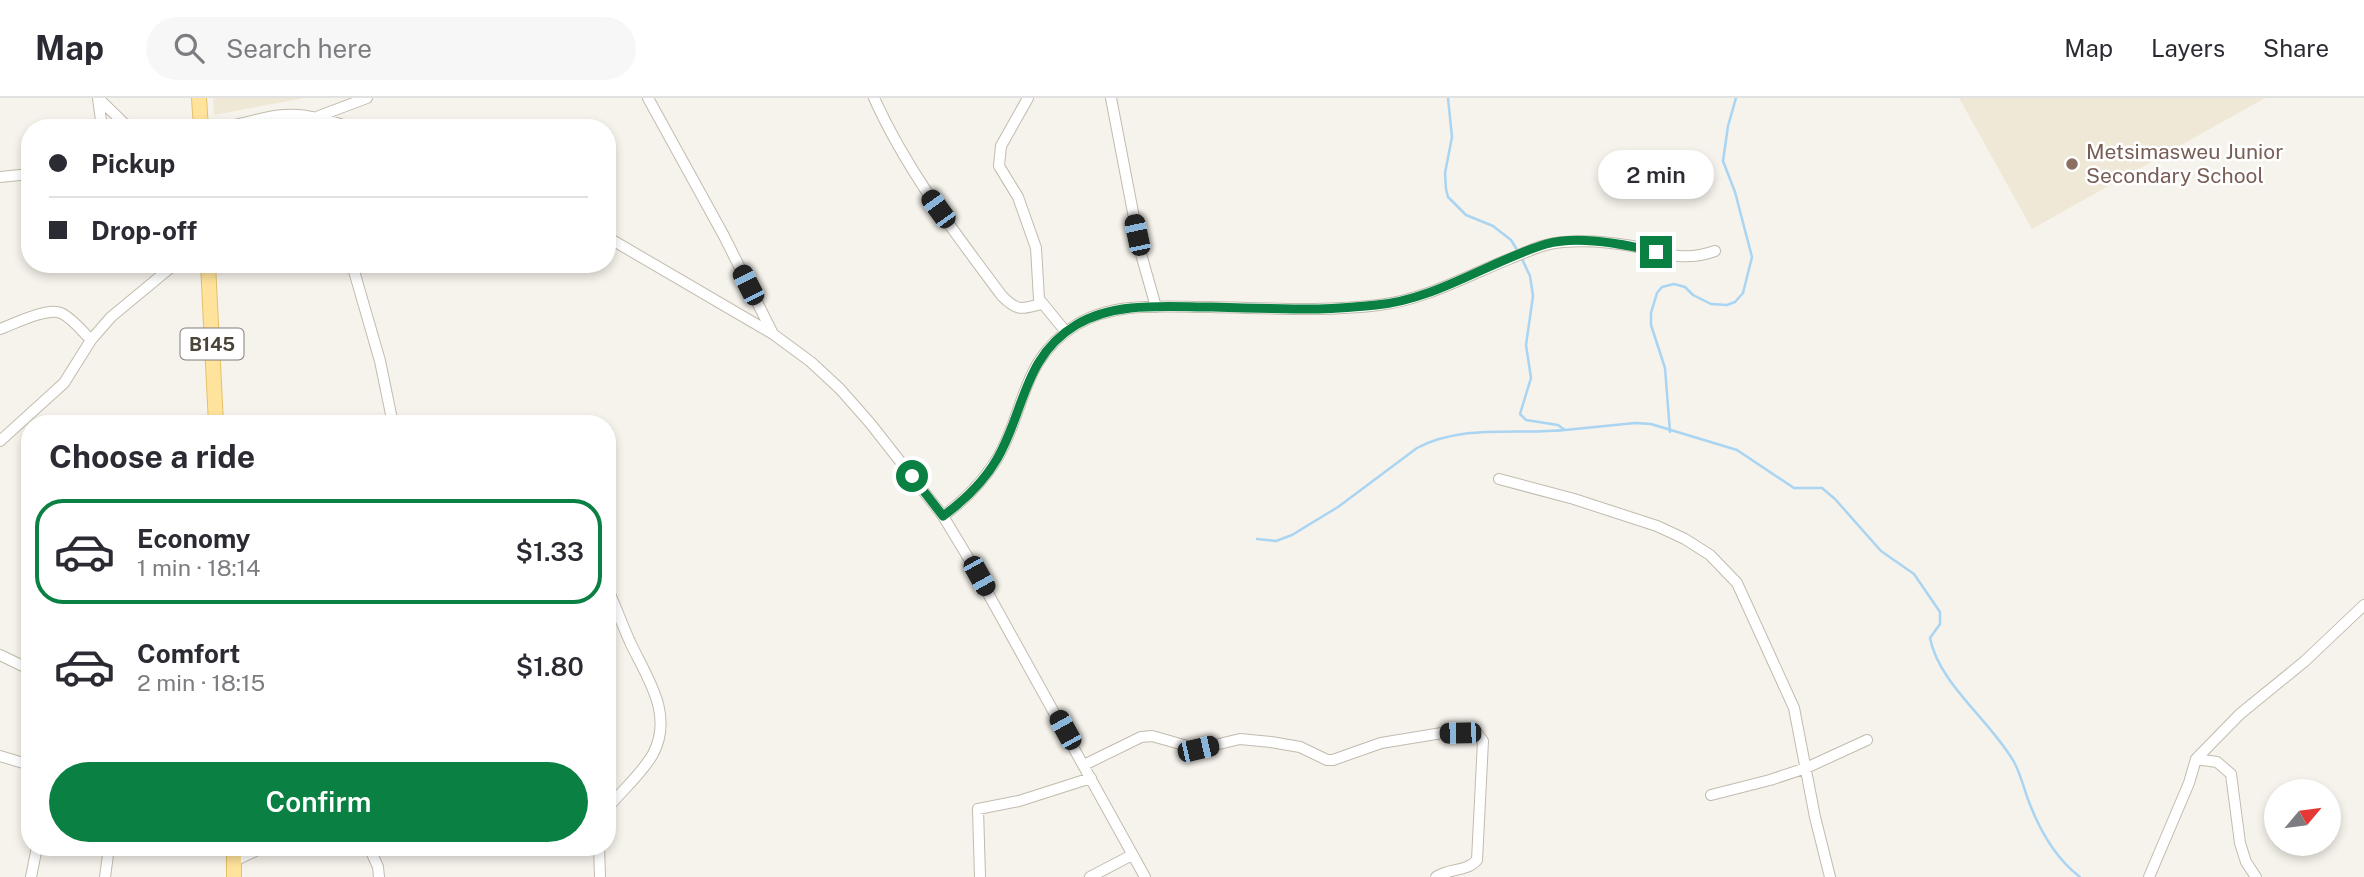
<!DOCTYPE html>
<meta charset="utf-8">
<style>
:root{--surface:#fff;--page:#f7f7f7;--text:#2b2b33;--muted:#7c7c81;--line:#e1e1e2;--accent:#0b8043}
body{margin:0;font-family:"Public Sans",sans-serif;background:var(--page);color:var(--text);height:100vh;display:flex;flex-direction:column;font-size:26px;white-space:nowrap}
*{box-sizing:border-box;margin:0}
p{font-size:23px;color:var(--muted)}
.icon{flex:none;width:38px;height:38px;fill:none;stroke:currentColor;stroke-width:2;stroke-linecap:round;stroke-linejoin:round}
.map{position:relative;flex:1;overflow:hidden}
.side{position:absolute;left:21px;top:317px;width:595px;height:441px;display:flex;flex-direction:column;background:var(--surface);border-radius:28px;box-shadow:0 4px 10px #0003}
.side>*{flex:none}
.banner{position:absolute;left:21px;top:21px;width:595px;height:154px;border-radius:28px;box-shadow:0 4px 10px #0003;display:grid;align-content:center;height:154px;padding:0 28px;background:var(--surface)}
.needle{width:46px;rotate:61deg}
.controls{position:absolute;left:2264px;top:681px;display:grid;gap:14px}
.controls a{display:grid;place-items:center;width:77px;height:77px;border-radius:50%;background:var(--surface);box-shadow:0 4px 10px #0003;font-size:35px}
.end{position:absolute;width:32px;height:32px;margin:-16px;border:9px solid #0b8043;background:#fff;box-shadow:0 0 0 4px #fff}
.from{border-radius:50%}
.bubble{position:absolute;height:49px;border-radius:24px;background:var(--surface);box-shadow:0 4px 10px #0003;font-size:23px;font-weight:600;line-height:49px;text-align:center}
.car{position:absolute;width:21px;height:42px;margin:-21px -10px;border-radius:9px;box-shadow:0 0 5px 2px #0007;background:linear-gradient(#222 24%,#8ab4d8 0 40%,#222 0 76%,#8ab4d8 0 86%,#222 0)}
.banner b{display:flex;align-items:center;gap:24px;height:66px;font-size:26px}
.banner b+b{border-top:2px solid var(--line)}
.banner i{width:18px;height:18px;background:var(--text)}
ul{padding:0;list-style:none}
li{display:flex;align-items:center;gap:21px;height:105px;margin:0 14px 10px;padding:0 14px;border:4px solid transparent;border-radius:28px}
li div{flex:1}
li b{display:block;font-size:26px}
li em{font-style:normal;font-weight:600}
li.current{border-color:var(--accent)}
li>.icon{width:63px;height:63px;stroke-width:1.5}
h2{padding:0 28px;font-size:32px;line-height:84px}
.button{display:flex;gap:14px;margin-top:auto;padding:14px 28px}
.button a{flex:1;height:80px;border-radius:42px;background:var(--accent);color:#fff;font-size:28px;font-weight:600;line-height:80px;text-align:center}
header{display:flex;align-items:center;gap:42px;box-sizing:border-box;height:98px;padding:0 35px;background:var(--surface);border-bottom:2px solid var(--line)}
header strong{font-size:33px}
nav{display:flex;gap:38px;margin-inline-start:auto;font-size:24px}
.search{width:490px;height:63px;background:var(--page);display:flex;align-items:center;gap:18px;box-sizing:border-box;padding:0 24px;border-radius:38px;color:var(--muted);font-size:26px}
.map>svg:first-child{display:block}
.education{fill:#efe8d6}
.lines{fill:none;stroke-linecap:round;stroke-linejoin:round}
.stream{stroke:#a9d4f2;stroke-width:2.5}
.minor-casing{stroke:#c2bbae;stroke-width:12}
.major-casing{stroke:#e6c16a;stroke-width:16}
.minor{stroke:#fff;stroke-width:10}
.major{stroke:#ffe39c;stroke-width:14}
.route{stroke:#0b8043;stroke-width:9}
.education-dot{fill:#8d6e63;stroke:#fff;stroke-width:2.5}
.labels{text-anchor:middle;stroke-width:5;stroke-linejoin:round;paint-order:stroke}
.shield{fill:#fff;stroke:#817c74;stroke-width:2}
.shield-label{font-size:19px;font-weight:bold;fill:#4b4439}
.education-label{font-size:21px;fill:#785e54;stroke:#fff;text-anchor:start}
</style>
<header>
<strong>Map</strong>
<div class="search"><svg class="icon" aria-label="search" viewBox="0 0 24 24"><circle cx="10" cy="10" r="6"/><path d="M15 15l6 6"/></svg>Search here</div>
<nav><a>Map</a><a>Layers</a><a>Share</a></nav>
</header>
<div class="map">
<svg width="2364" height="779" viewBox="0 0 2364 779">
<rect width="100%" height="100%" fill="#f6f3ec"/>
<!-- education -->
<path class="education" d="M 213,0 L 304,0 L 214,17 Z
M 1959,0 L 2265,0 L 2032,131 Z"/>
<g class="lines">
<!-- stream -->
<path class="stream" d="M 1448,0 L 1452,39 L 1445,75 L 1446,91 L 1448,99 L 1466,117 L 1493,128 L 1511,142 L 1519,155
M 1522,161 L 1530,178 L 1533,198 L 1526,247 L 1531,280 L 1520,316 L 1526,322 L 1558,327 L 1565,332 L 1635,325 L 1651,326 L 1737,352 L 1794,390 L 1822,390 L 1835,401 L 1881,453 L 1914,476 L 1940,514 L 1940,526 L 1930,540 C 1939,586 1991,623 2014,664 C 2021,677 2024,691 2029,704 C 2040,733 2055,760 2080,779
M 1670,334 L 1665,270 L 1651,227 L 1651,215 L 1657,195 L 1662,189 L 1674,186 L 1685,189 L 1693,197 L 1711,206 L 1727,207 L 1735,204 L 1743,195 L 1752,159 L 1735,94 L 1723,63 L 1728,28 L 1736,0
M 1257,441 L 1276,443 L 1292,437 L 1338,409 L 1417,350 C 1463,326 1515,337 1565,332"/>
<!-- minor casing -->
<g class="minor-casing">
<path id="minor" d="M 98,0 L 129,30
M 98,0 L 102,30
M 648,0 L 724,138 L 773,236
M 874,0 C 907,73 955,135 1002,198 C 1018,214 1022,211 1041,206
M 1028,0 L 1001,48 L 999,68 L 1018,99 L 1036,150 L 1039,201 L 1066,234
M 1111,0 L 1141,156 L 1156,209
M 319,18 L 367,0
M 224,30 C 282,15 294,10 352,30
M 0,79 L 30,76
M 607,139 L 773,236 L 811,264 L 840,291 L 870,325 L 943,418 L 969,461 L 1145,779
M 352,166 L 380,263 L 393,326
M 0,231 C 14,226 47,209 61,215 C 72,220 82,233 91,242
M 0,343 L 64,285 L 91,242 L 111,219 L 175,166
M 1499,381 L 1574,401 L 1657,428 L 1685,441 L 1710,457 L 1737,485 L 1794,610 L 1815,719 L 1830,779
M 943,418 C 965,402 982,385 997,361 C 1026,312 1020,262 1076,227 C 1114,203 1166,209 1210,209 C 1267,210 1323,214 1379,207 C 1424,202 1467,178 1509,161 C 1527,154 1544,145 1564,144 C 1586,142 1610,144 1632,148 C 1664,154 1682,165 1715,153
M 607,489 C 615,507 622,526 630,544 C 647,580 674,616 653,656 C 641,677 622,692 607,711
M 0,557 L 27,570
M 0,658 L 30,667
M 2196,661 L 2217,664 L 2231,676 L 2240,745 L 2246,764 L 2256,779
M 1084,667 L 1141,639 L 1152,638 L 1198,651 L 1240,641 L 1271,644 L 1300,649 L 1327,662 L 1333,662 L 1381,645 L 1442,635 L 1477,635 L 1483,643 L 1477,762 C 1467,774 1449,770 1436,779
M 1711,697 L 1770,682 L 1806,670 L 1867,642
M 369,749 L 378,769 L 379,779
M 599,749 L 600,779
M 234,763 L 264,749
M 31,779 L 37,749
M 105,779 L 109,749
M 980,779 L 978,711 L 1019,703 L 1091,680
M 1090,779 L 1132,757
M 2149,779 L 2189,685 L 2196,661 L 2240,616 L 2305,563 L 2364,507"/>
</g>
<!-- major casing -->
<g class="major-casing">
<path id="major" d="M 199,0 L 201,30
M 208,166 L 216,326
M 234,779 L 234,749"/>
</g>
<!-- minor -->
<use href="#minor" class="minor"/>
<!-- major -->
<use href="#major" class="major"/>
</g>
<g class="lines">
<!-- route -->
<path class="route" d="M 912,378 L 943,418 C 965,402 983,385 997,361 C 1025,313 1023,259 1076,227 C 1115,203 1168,209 1212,209 C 1245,210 1279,211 1313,211 C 1334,211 1355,209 1376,207 C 1435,202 1490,163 1546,146 C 1578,137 1624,146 1656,154"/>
</g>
<!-- markers -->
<circle class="education-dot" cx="2072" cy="66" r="7"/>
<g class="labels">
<!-- shield labels -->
<rect class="shield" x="180.5" y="230.5" width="63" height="31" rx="5"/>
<g class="shield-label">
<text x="212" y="253">B145</text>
</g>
<!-- education labels -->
<g class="education-label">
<text x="2086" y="61">Metsimasweu Junior<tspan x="2086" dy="24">Secondary School</tspan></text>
</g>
</g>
</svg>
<div class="controls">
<a><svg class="needle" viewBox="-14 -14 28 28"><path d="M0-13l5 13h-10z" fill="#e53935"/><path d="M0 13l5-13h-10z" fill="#7c7c81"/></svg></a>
</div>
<i class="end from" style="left:912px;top:378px"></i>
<i class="end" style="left:1656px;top:154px"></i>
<div class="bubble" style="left:1598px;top:52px;width:116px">2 min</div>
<i class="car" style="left:938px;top:111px;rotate:324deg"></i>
<i class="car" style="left:1137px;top:137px;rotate:348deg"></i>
<i class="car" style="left:748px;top:187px;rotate:333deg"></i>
<i class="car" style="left:979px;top:478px;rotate:151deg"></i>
<i class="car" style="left:1065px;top:632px;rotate:331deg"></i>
<i class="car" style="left:1460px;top:635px;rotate:269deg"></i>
<i class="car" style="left:1198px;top:651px;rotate:77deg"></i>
<div class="banner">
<b><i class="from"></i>Pickup</b>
<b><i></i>Drop-off</b>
</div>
<section class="side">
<h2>Choose a ride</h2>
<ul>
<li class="current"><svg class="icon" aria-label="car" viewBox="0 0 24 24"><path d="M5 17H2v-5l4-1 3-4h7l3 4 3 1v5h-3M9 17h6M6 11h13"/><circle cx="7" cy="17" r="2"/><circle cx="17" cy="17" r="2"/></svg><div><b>Economy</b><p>1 min · 18:14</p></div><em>$1.33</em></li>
<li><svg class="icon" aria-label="car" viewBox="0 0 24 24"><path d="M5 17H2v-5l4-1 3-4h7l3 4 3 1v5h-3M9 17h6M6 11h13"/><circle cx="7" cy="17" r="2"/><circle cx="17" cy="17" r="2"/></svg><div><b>Comfort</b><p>2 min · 18:15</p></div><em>$1.80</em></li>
</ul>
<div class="button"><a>Confirm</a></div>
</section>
</div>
